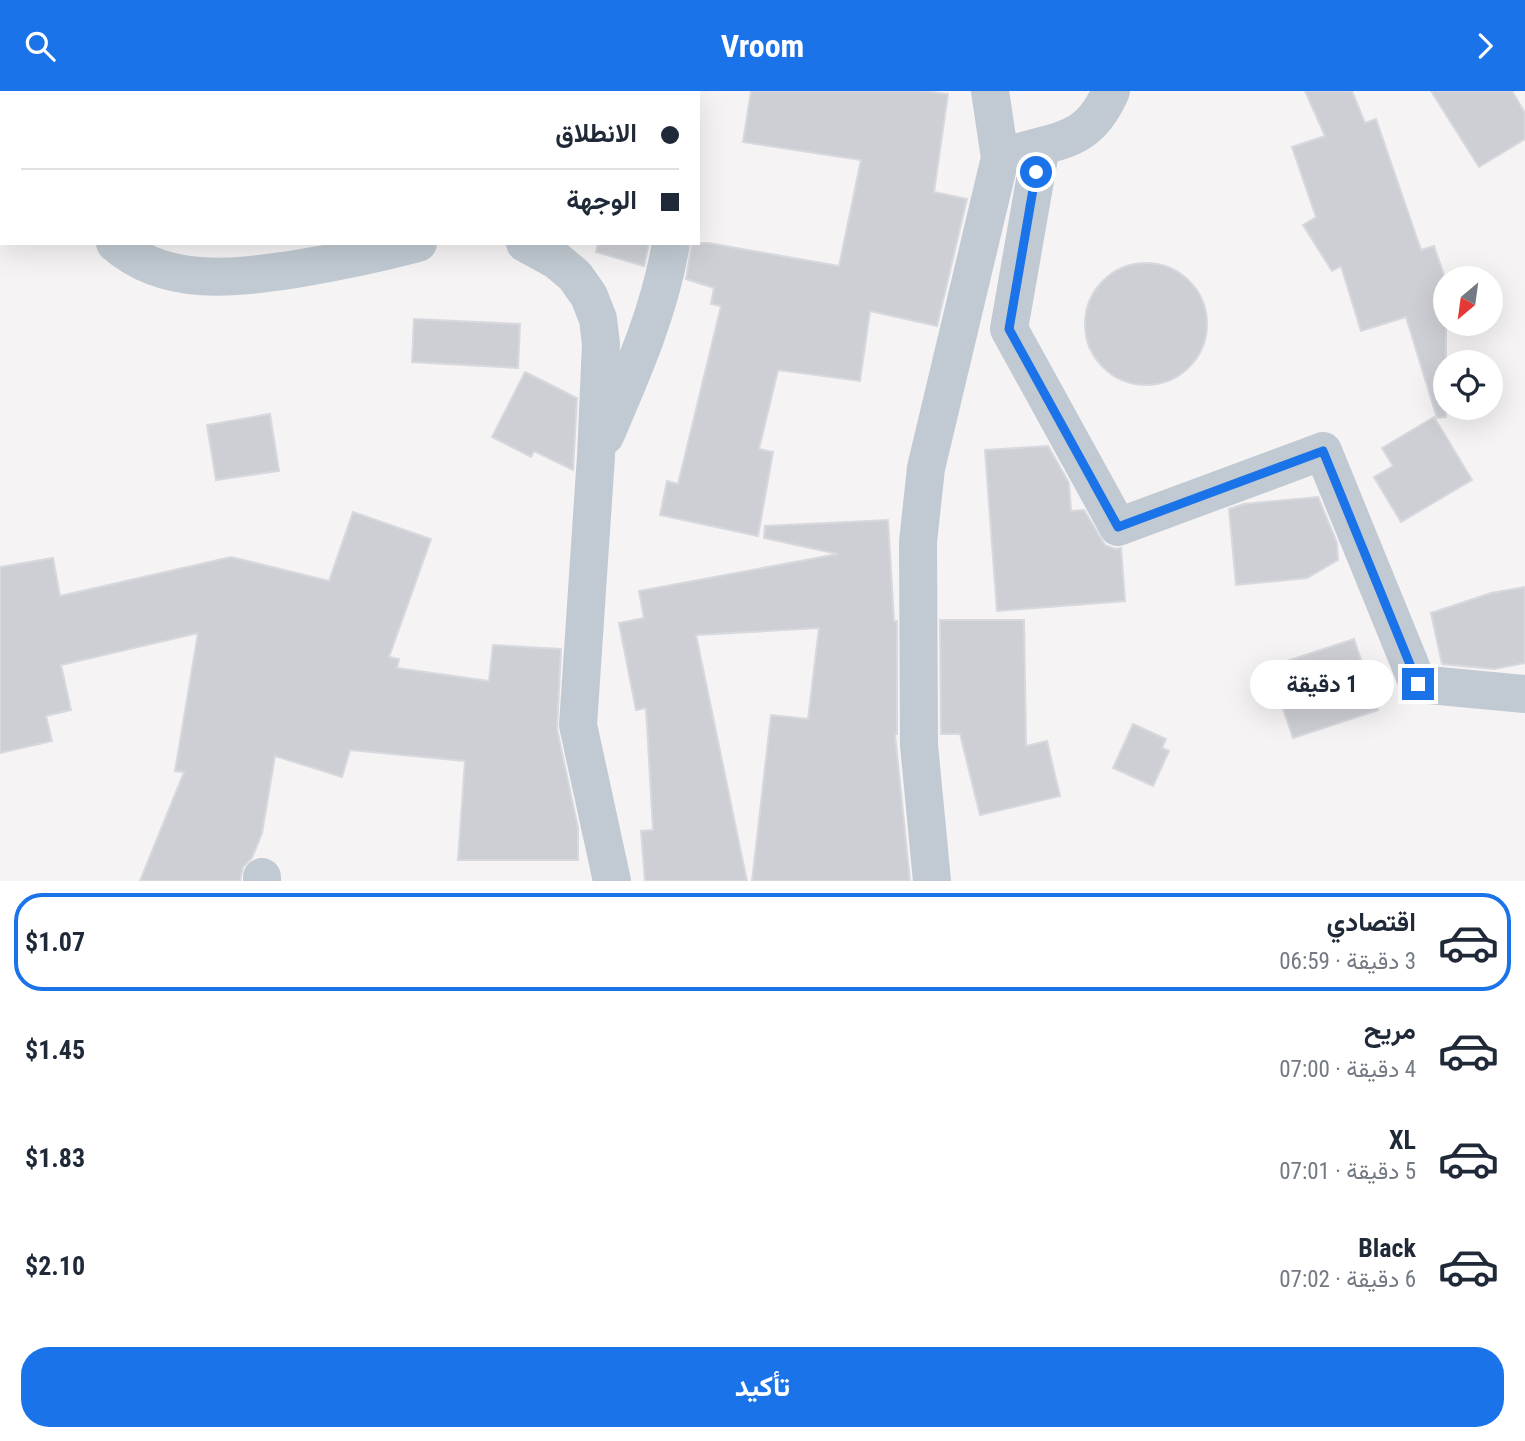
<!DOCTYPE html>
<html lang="ar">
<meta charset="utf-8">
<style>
:root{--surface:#fff;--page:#f2f2f3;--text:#1f2937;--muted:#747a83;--line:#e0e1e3;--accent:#1a73e8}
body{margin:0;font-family:"Roboto Condensed",Vazirmatn,sans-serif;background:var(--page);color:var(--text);direction:rtl;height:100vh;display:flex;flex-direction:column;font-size:26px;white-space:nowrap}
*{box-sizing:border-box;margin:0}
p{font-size:23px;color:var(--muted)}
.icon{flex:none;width:38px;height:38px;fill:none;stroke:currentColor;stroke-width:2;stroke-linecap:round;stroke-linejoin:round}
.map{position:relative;height:790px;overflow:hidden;direction:ltr}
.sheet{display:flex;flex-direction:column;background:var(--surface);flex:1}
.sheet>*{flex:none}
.top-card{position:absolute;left:0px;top:0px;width:700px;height:154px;box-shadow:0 7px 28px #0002;direction:rtl;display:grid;align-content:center;height:154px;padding:0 21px;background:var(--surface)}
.needle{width:46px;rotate:209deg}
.fabs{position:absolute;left:1433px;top:175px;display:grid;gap:14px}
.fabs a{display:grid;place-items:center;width:70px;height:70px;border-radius:50%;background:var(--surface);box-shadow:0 7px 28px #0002;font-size:35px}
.end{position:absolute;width:32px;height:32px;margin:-16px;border:9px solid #1a73e8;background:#fff;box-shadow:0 0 0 4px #fff}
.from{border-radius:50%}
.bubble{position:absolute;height:49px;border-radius:24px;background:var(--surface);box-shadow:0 7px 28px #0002;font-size:23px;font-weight:700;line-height:49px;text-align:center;direction:rtl}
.top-card b{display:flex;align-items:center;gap:24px;height:66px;font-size:26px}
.top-card b+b{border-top:2px solid var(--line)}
.top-card i{width:18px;height:18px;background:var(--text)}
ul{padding:12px 0 0;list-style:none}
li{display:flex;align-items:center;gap:21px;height:98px;margin:0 14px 10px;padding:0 7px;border:4px solid transparent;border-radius:28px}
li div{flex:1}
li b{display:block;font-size:26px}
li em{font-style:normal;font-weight:700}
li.on{border-color:var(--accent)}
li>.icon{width:63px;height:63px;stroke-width:1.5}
.action{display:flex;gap:14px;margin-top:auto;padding:14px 21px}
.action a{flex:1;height:80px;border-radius:28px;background:var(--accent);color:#fff;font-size:28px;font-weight:700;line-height:80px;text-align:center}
header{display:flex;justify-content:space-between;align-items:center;height:91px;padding:0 21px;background:var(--accent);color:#fff;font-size:32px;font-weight:700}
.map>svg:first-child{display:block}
.building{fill:#cdcfd5;stroke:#d7d9de;stroke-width:2}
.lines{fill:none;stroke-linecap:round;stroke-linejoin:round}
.minor{stroke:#c1cad2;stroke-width:38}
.route{stroke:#1a73e8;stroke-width:9}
</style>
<header><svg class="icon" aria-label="forward" viewBox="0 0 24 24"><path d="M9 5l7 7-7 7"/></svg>Vroom<svg class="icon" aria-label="search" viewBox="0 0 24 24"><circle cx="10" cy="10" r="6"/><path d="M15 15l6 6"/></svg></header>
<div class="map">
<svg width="1525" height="790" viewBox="0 0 1525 790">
<rect width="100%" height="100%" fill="#f5f3f3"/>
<!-- building -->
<path class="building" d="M 751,0 L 924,0 L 948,3 L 934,101 L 967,108 L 937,235 L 870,220 L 860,290 L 778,279 L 759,358 L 773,361 L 758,445 L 660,424 L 667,390 L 678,393 L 721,215 L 711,213 L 714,197 L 686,188 L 692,152 L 708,152 L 839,175 L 861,69 L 743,51 Z
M 1305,0 L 1352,0 L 1365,32 L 1376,28 L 1421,159 L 1434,155 L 1446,190 L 1446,326 L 1437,327 L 1406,226 L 1361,240 L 1341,175 L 1332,180 L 1303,134 L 1316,126 L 1292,56 L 1325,45 Z
M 1431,0 L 1512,0 L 1525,22 L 1525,48 L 1479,76 Z
M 598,152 L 649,152 L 644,175 L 596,161 Z
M1085 233a61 61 0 1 1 122 0a61 61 0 1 1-122 0Z
M 414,228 L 520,233 L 518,277 L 412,271 Z
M 525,281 L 577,307 L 573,379 L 534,360 L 531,366 L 492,346 Z
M 270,323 L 279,380 L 216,389 L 207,334 Z
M 1434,326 L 1472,389 L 1401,431 L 1374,386 L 1393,375 L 1382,357 Z
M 1048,355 L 1069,392 L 1071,420 L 1084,419 L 1105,454 L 1115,458 L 1121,457 L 1125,510 L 997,520 L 985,359 Z
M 1318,406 L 1337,452 L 1338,469 L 1307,487 L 1236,494 L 1229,418 L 1244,413 Z
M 353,421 L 431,448 L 389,566 L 399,568 L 397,577 L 489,590 L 493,554 L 561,558 L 557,638 L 578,737 L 578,769 L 458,769 L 465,670 L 350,659 L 342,686 L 275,665 L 262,742 L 252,767 L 243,776 L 240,790 L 140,790 L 184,681 L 175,680 L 198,542 L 61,574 L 71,619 L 46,625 L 52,650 L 0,662 L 0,476 L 53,467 L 60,505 L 231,466 L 329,490 Z
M 888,429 L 894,530 L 897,530 L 897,643 L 895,643 L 910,790 L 752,790 L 771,624 L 808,628 L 819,537 L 696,544 L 747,790 L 645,790 L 641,740 L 653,739 L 646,617 L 636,619 L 619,532 L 644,527 L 639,500 L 838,463 L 764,447 L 765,435 Z
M 1525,496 L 1525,572 L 1494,578 L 1442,573 L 1431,522 L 1491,502 Z
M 940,529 L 1024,529 L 1026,655 L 1047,650 L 1060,705 L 980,724 L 960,643 L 941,643 Z
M 1354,548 L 1378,619 L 1293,647 L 1269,576 Z
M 1133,633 L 1166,648 L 1162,657 L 1169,660 L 1153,695 L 1113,677 Z"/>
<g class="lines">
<!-- minor -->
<path class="minor" d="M 103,2 L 104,0
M 1041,55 L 1009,238 L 1118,436 L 1323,360 L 1418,593 L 1525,603
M 1016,62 C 1064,48 1089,50 1111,0
M 115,152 C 166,197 235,187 296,178 C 338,171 377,163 418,152
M 525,152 L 556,169 L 575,185 L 589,205 L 598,228 L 601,253 L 596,365 L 578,634 L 612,790
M 605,345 C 632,282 660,220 671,152
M 262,786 L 262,790
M 932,790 L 919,654 L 918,451 L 926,377 L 1000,67 L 990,0"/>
</g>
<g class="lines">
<!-- route -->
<path class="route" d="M 1036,81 L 1009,238 L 1118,436 L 1323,360 L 1418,593"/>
</g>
</svg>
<div class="fabs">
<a><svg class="needle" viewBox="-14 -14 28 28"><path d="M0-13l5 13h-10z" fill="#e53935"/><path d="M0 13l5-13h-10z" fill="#747a83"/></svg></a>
<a><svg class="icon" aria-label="locate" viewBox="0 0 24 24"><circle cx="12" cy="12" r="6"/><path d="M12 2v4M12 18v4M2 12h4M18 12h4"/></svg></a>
</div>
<i class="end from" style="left:1036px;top:81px"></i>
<i class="end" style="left:1418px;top:593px"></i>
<div class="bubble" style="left:1250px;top:569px;width:144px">1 دقيقة</div>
<div class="top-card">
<b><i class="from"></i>الانطلاق</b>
<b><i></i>الوجهة</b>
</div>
</div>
<section class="sheet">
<ul>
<li class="on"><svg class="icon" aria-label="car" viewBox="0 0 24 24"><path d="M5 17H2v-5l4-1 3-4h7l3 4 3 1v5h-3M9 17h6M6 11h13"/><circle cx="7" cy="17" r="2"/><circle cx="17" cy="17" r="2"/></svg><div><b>اقتصادي</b><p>3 دقيقة · 06:59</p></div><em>$1.07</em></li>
<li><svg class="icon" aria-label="car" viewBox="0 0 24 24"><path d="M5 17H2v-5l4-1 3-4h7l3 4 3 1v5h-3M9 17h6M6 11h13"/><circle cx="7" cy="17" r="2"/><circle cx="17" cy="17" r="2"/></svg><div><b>مريح</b><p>4 دقيقة · 07:00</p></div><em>$1.45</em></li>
<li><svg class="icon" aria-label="car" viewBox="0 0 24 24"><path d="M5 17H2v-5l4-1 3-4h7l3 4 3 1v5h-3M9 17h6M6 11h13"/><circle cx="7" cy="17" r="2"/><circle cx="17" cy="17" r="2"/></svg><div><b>XL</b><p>5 دقيقة · 07:01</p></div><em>$1.83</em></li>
<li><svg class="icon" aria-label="car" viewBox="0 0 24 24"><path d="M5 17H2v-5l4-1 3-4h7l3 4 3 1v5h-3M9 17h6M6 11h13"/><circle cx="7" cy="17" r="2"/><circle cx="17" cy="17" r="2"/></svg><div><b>Black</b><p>6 دقيقة · 07:02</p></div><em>$2.10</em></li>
</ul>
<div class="action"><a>تأكيد</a></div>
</section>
